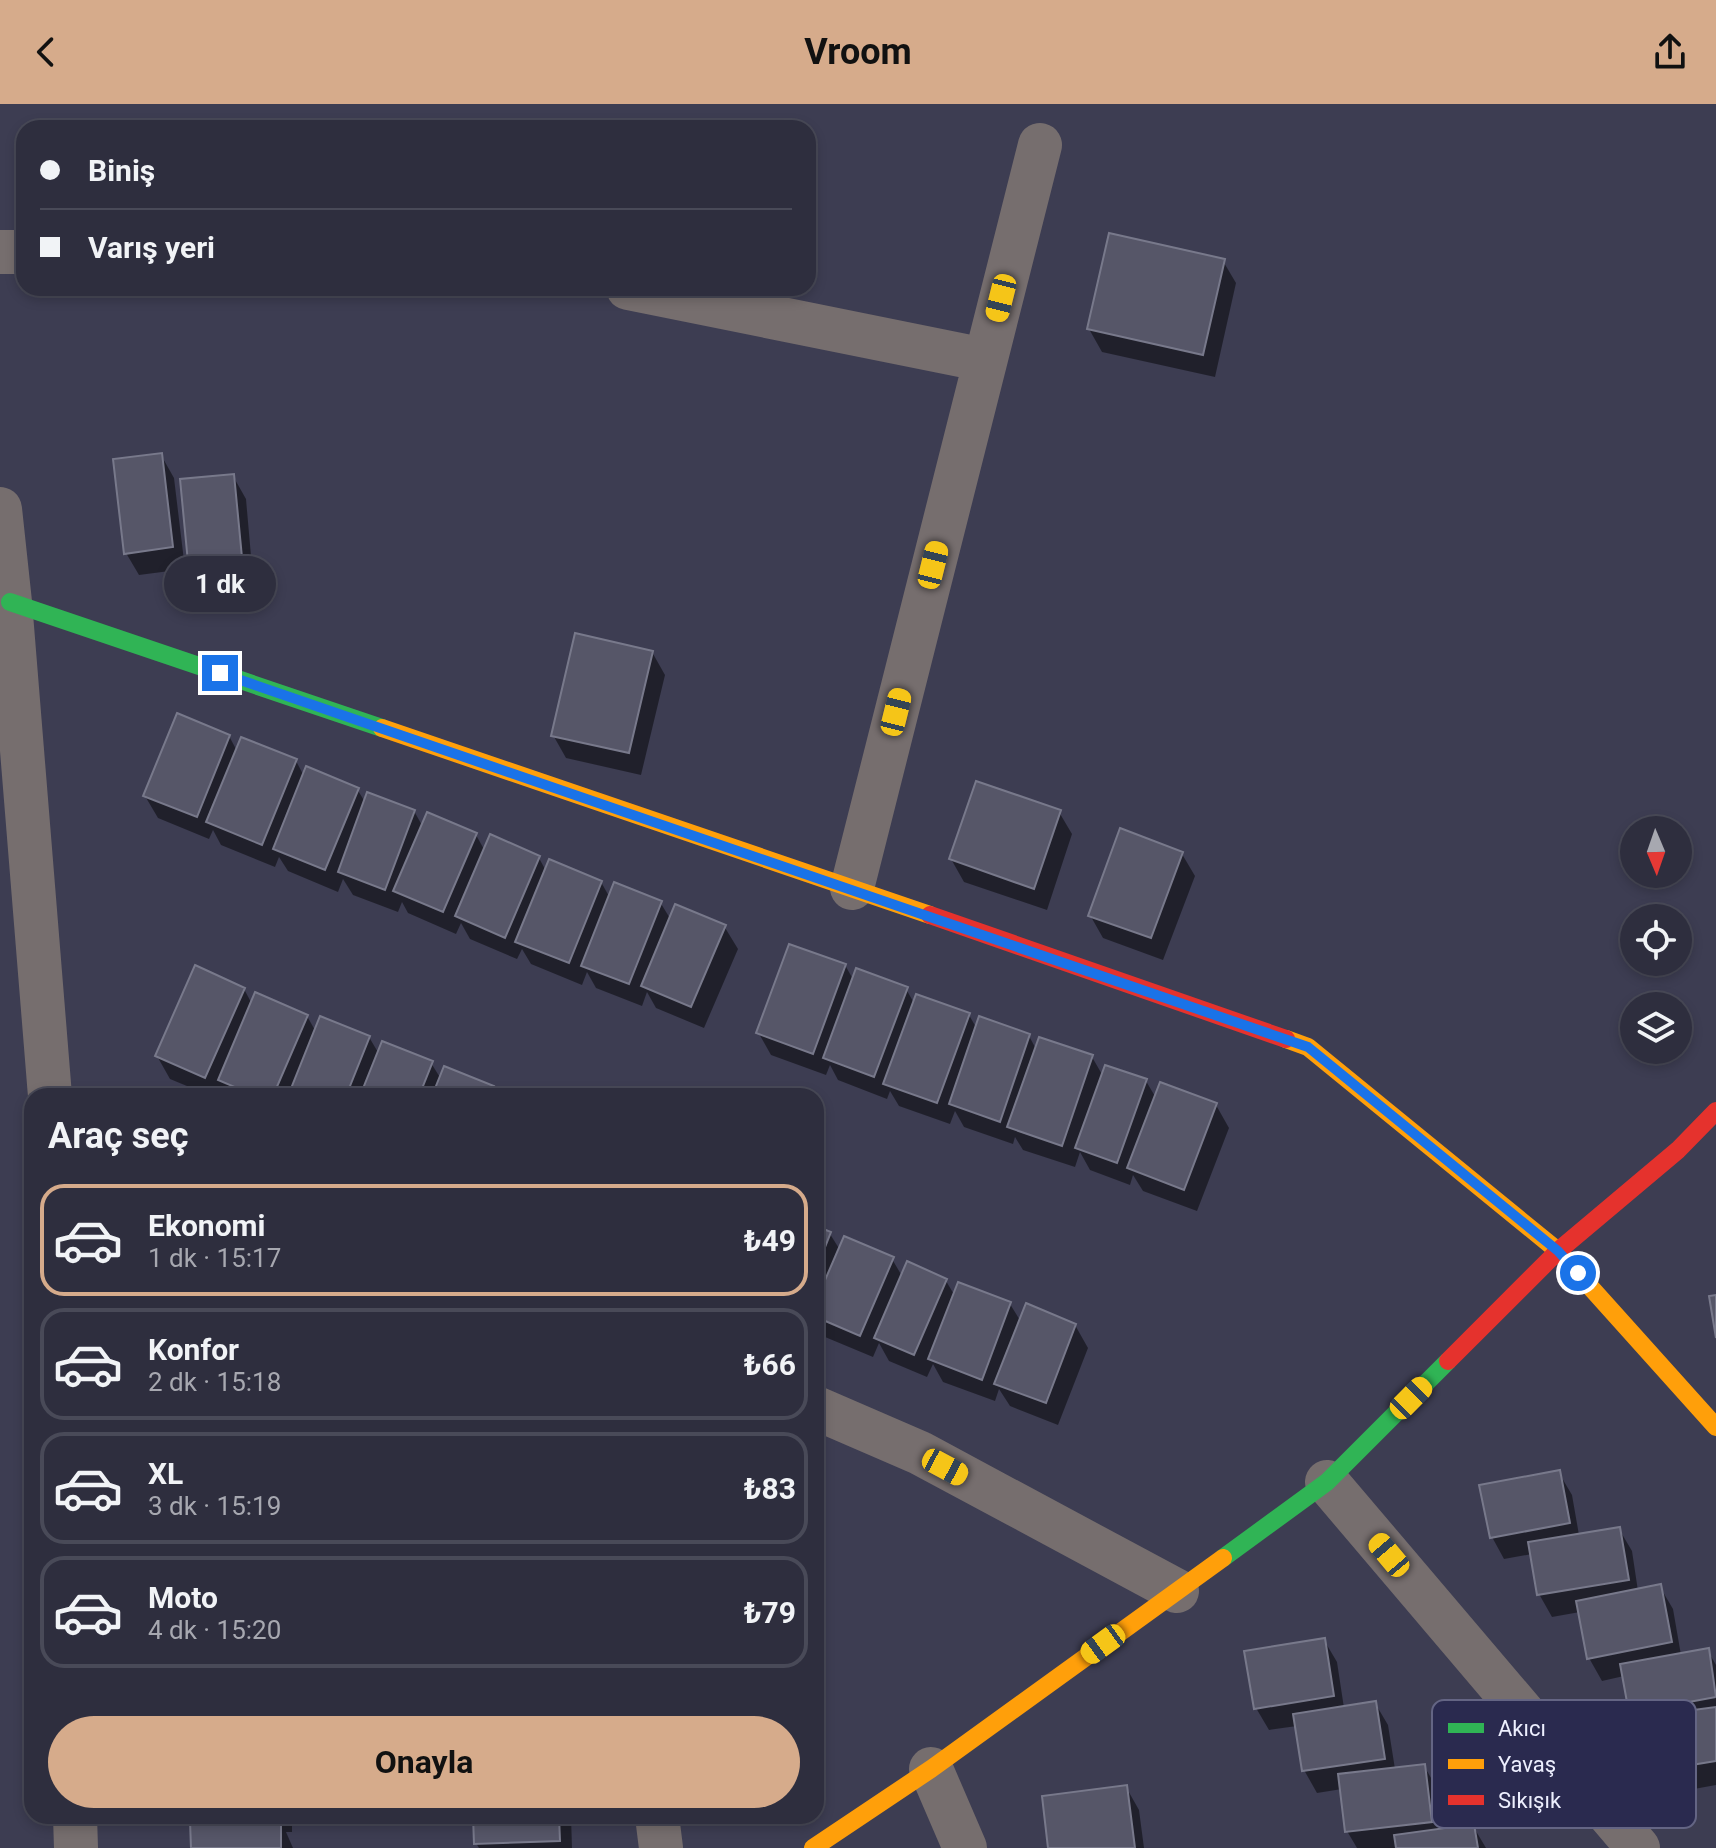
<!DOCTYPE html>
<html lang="tr">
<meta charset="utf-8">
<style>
:root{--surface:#2e2e3e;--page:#363645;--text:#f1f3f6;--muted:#a7a8b0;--line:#494a58;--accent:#d6ab8b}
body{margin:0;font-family:Roboto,sans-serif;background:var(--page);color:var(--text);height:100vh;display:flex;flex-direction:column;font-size:30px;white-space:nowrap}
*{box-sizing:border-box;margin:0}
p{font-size:26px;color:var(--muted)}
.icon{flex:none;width:44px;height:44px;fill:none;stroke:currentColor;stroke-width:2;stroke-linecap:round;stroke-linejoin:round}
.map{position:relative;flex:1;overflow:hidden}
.sheet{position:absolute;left:24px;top:984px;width:800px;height:736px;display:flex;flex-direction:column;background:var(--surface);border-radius:24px;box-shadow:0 4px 12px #0003,0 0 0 2px var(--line)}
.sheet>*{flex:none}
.banner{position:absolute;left:16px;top:16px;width:800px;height:176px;border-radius:24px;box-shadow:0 4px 12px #0003,0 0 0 2px var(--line);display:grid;align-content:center;height:176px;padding:0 24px;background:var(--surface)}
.needle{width:52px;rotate:178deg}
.tools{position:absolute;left:1620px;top:712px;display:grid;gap:16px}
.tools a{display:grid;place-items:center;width:72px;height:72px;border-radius:50%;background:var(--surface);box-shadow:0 4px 12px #0003,0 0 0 2px var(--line);font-size:40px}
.end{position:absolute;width:36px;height:36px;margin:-18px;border:10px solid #1a73e8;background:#fff;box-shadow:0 0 0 4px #fff}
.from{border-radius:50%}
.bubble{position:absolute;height:56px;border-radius:28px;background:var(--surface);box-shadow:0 4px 12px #0003,0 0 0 2px var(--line);font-size:26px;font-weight:700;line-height:56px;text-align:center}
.car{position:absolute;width:24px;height:48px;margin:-24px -12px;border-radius:10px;box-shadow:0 0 6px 2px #0007;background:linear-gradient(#f5c518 24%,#345 0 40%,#f5c518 0 76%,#345 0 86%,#f5c518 0)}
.banner b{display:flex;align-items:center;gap:28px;height:76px;font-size:30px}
.banner b+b{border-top:2px solid var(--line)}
.banner i{width:20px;height:20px;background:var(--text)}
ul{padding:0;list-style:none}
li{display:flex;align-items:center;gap:24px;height:112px;margin:0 16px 12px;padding:0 8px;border:4px solid var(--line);border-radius:24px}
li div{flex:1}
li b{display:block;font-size:30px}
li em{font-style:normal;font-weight:700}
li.active{border-color:var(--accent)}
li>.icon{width:72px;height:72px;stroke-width:1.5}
h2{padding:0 24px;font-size:36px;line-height:96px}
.primary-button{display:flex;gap:16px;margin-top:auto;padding:16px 24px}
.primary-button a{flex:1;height:92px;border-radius:48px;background:var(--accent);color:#111;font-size:32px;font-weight:700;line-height:92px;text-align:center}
header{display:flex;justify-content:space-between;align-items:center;height:104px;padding:0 24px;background:var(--accent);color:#111;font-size:36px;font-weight:700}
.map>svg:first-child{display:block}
.shadow{fill:#0007}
.building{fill:#565668;stroke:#78798b;stroke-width:2}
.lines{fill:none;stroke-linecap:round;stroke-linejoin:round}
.street{stroke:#766e6e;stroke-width:44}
.fast{stroke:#30b455;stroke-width:18}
.slow{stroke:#ff9f0a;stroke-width:18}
.jam{stroke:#e5322d;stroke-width:18}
.route{stroke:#1a73e8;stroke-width:10}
.key{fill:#2a2a4f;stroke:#646584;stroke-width:2}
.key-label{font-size:22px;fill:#edeffe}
</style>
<header><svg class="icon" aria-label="back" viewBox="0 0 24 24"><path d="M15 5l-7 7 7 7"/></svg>Vroom<svg class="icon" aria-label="share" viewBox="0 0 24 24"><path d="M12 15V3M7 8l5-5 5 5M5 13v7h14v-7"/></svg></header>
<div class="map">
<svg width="1716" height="1744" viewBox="0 0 1716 1744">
<rect width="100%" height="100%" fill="#3d3d52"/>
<!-- shadow -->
<path class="shadow" d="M 1223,157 L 1236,179 L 1215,273 L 1102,248 L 1089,225 Z
M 161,351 L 174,374 L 185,465 L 139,471 L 126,449 Z
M 233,372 L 246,395 L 254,486 L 204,491 L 191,469 Z
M 652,548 L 665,571 L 641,671 L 566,654 L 553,631 Z
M 229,632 L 237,647 L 296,657 L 304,672 L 357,685 L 365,698 L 414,707 L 423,723 L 476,731 L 485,747 L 539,754 L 546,767 L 601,778 L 610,794 L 660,798 L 671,816 L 724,822 L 738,845 L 704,924 L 656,904 L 647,888 L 642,902 L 596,884 L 587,868 L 582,881 L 531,860 L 522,845 L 517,855 L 470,835 L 461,819 L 456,830 L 408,809 L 402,798 L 398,808 L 353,791 L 343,775 L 338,788 L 288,767 L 279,753 L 275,763 L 221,741 L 213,726 L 209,735 L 158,714 L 145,692 Z
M 1059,708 L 1072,730 L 1047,806 L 964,778 L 951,755 Z
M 1182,750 L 1195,772 L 1163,856 L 1103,834 L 1090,811 Z
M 845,861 L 854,877 L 906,885 L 914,899 L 969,911 L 977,925 L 1029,932 L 1036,945 L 1092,953 L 1103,972 L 1146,977 L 1156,994 L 1216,1001 L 1229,1024 L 1197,1107 L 1143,1087 L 1133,1071 L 1130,1081 L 1090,1066 L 1080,1048 L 1075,1063 L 1023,1046 L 1015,1033 L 1013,1040 L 964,1023 L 955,1007 L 950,1020 L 899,1002 L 890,987 L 887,995 L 838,976 L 830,961 L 826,971 L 771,951 L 758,928 Z
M 244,885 L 252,900 L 307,912 L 316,928 L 369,933 L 379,950 L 431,959 L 441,975 L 493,984 L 497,992 L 229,992 L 224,982 L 219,992 L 211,992 L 170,975 L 157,952 Z
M 816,1124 L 830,1130 L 840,1146 L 892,1155 L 902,1172 L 946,1177 L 955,1192 L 1010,1200 L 1021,1218 L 1075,1221 L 1088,1244 L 1058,1321 L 1010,1302 L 999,1285 L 995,1297 L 943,1278 L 933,1260 L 927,1273 L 889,1257 L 879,1239 L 873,1253 L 825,1233 L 816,1218 Z
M 1559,1369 L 1572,1391 L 1579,1431 L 1619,1425 L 1632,1447 L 1638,1487 L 1660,1483 L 1673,1505 L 1681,1551 L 1708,1547 L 1716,1561 L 1716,1681 L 1694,1685 L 1681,1662 L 1675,1625 L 1644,1631 L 1631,1608 L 1624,1572 L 1602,1577 L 1589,1554 L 1580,1508 L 1552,1513 L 1539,1490 L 1532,1450 L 1504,1455 L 1492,1433 Z
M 1324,1536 L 1337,1558 L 1344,1604 L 1375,1599 L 1388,1621 L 1395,1665 L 1424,1662 L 1437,1684 L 1442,1726 L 1473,1722 L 1486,1744 L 1357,1744 L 1347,1727 L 1342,1685 L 1317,1689 L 1304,1666 L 1297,1622 L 1269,1626 L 1256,1604 Z
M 1126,1683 L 1139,1706 L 1144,1744 L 1050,1744 Z
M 194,1712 L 292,1712 L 292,1728 L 286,1728 L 293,1744 L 193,1744 L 198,1719 Z
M 475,1712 L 571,1712 L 572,1744 L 479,1744 L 476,1739 Z"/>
<!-- building -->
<path class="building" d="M 1109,129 L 1225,155 L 1203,251 L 1087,225 Z
M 162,349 L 173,443 L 124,450 L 113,355 Z
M 234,370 L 243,464 L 189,469 L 180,375 Z
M 575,529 L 653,547 L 629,649 L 551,632 Z
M 177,609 L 230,631 L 197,713 L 143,692 Z
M 241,633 L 297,655 L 262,741 L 206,718 Z
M 306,662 L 359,684 L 325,766 L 273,745 Z
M 976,677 L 1061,706 L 1034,785 L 949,755 Z
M 367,688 L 415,706 L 385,786 L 338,768 Z
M 427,708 L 477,729 L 443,808 L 393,787 Z
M 1120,724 L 1183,748 L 1151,834 L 1088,812 Z
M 490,730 L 540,752 L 505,834 L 455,812 Z
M 549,755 L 602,777 L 569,859 L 515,838 Z
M 614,778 L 662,797 L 629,880 L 581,862 Z
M 675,800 L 726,821 L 691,903 L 641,882 Z
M 789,840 L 846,860 L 813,950 L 756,929 Z
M 195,861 L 245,884 L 205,974 L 155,952 Z
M 856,864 L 908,883 L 874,973 L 823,954 Z
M 255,888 L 308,911 L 273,992 L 256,992 L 218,976 Z
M 916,890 L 970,909 L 937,999 L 883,980 Z
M 320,912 L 370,932 L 346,992 L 288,992 Z
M 979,912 L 1030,930 L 1000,1018 L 949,1000 Z
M 1039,933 L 1093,951 L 1062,1042 L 1007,1023 Z
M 382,937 L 433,957 L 419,992 L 360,992 Z
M 1105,961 L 1147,975 L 1117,1059 L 1075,1044 Z
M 444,962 L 494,982 L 490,992 L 432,992 Z
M 1160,978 L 1217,999 L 1184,1086 L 1127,1064 Z
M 816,1122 L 831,1128 L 816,1166 Z
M 844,1132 L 894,1153 L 860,1232 L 816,1213 L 816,1197 Z
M 907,1157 L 947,1175 L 914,1251 L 874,1234 Z
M 958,1178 L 1011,1198 L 982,1276 L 928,1255 Z
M 1716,1191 L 1716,1234 L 1709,1192 Z
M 1026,1199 L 1076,1220 L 1046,1299 L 994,1280 Z
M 1560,1366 L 1570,1419 L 1490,1434 L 1479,1381 Z
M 1620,1423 L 1629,1476 L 1537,1491 L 1528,1438 Z
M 1661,1480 L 1672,1538 L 1587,1555 L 1576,1497 Z
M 1325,1534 L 1334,1592 L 1254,1605 L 1244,1547 Z
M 1709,1544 L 1716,1593 L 1629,1609 L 1620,1560 Z
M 1376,1597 L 1385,1655 L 1302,1667 L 1293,1610 Z
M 1716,1603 L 1716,1657 L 1679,1663 L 1670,1609 Z
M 1425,1660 L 1432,1718 L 1345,1728 L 1338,1670 Z
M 1127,1681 L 1135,1744 L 1048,1744 L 1042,1692 Z
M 473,1712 L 559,1712 L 560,1737 L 474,1740 Z
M 281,1716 L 281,1744 L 191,1744 L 190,1717 Z
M 1474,1720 L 1478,1744 L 1396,1744 L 1394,1731 Z"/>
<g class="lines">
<!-- street -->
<path class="street" d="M 0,148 L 24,148
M 628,184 L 985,256
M 0,405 L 10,498 L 50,992
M 852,784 L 1040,41
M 816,1304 L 920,1349 L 1177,1487
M 1327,1378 L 1638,1744
M 931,1665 L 965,1744
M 75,1712 L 76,1744
M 657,1712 L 661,1744"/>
<!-- fast -->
<path class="fast" d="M 10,498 L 382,624
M 1223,1454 L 1327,1378 L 1448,1257"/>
<!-- slow -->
<path class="slow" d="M 382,624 L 930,811
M 1286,935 L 1308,943 L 1558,1147 L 1716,1323
M 813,1744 L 931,1665 L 1223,1454"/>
<!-- jam -->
<path class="jam" d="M 930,811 L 1286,935
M 1448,1257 L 1558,1147 L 1678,1046 L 1716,1007"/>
</g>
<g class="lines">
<!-- route -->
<path class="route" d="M 220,569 L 1308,943 L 1558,1147 L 1578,1169"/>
</g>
<!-- legend -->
<rect x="1432" y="1596" width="264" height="128" rx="12" class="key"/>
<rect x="1448" y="1619" width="36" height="10" fill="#30b455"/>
<rect x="1448" y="1655" width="36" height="10" fill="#ff9f0a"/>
<rect x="1448" y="1691" width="36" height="10" fill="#e5322d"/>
<g class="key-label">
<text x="1498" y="1632">Akıcı</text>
<text x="1498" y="1668">Yavaş</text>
<text x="1498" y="1704">Sıkışık</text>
</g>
</svg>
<div class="tools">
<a><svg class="needle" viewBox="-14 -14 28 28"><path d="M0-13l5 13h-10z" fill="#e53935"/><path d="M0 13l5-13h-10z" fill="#a7a8b0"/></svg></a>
<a><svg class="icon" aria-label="locate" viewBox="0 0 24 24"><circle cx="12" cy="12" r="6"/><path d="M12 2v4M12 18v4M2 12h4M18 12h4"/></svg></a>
<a><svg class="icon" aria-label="layers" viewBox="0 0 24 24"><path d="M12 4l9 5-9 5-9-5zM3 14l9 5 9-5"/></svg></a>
</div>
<i class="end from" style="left:1578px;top:1169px"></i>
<i class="end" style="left:220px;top:569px"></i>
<div class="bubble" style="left:164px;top:452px;width:112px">1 dk</div>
<i class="car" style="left:1001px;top:194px;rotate:194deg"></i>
<i class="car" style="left:933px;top:461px;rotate:14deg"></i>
<i class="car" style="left:896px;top:608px;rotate:14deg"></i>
<i class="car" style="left:1411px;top:1294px;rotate:45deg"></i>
<i class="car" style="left:945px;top:1363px;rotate:118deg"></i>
<i class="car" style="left:1389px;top:1451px;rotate:320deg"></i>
<i class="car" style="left:1103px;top:1540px;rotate:234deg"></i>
<div class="banner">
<b><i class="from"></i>Biniş</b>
<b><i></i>Varış yeri</b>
</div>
<section class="sheet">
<h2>Araç seç</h2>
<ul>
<li class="active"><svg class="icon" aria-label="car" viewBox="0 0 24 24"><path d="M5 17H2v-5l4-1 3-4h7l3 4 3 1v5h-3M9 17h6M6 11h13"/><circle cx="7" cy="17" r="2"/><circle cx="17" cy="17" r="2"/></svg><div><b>Ekonomi</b><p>1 dk · 15:17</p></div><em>₺49</em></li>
<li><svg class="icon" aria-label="car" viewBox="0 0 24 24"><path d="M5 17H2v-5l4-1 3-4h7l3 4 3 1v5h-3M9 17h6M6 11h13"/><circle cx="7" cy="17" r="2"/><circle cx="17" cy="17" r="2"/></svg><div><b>Konfor</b><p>2 dk · 15:18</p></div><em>₺66</em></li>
<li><svg class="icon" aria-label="car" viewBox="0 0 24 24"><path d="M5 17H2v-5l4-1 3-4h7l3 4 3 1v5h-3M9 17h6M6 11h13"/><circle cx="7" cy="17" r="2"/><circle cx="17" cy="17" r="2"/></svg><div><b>XL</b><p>3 dk · 15:19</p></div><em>₺83</em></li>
<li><svg class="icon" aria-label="car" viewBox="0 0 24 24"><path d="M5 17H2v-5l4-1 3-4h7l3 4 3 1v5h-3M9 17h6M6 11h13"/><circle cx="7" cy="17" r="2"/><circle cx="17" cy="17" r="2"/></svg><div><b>Moto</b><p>4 dk · 15:20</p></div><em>₺79</em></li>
</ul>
<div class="primary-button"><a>Onayla</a></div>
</section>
</div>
